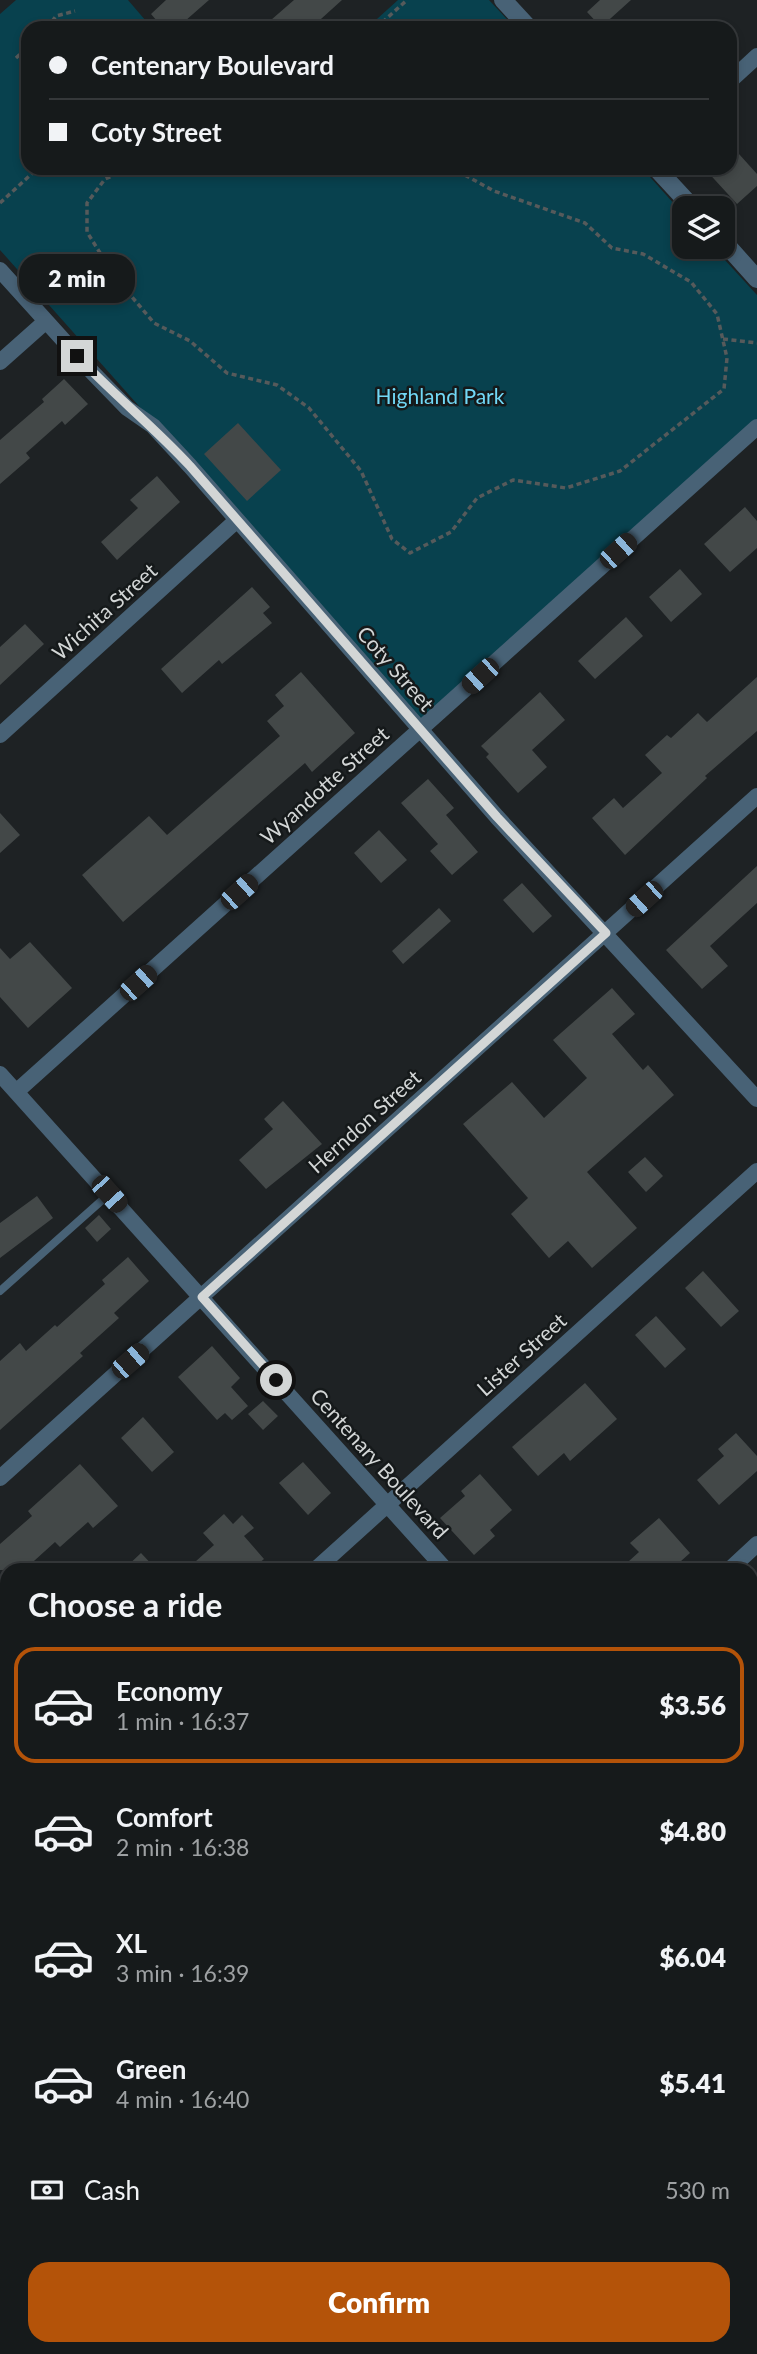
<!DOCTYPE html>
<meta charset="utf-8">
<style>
:root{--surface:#161a1b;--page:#232728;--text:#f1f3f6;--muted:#9ea1a3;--line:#35383a;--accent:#b45309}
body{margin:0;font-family:Lato,sans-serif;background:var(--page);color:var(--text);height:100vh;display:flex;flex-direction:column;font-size:26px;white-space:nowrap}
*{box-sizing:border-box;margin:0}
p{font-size:23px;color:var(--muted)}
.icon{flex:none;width:38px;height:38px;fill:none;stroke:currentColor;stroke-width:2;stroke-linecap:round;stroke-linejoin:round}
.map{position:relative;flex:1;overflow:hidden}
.side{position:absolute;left:0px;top:1563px;width:758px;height:793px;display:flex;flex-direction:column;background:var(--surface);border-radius:21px 21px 0 0;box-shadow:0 4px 10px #0003,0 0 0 2px var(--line)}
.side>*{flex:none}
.guide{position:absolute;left:21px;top:21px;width:716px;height:154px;border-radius:21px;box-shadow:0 4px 10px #0003,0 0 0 2px var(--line);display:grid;align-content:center;height:154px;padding:0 28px;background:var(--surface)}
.fabs{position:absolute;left:672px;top:196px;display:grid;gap:14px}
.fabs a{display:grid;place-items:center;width:63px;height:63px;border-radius:14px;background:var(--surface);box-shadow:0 4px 10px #0003,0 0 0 2px var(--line);font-size:35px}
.end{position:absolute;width:32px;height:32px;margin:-16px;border:9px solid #d3d6d6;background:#111;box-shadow:0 0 0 4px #111}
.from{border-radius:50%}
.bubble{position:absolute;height:49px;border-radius:21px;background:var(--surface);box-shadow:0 4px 10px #0003,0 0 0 2px var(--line);font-size:23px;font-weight:800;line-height:49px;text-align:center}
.car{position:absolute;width:21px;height:42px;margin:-21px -10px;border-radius:9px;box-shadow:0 0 5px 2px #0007;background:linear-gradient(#222 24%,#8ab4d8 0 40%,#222 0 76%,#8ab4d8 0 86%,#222 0)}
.guide b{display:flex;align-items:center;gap:24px;height:66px;font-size:26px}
.guide b+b{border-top:2px solid var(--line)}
.guide i{width:18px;height:18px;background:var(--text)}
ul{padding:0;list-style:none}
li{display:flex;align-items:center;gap:21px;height:116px;margin:0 14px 10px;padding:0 14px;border:4px solid transparent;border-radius:21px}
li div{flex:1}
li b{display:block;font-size:26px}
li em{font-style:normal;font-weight:800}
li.active{border-color:var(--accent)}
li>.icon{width:63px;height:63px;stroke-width:1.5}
h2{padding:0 28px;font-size:32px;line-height:84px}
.pay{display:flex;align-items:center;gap:18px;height:77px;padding:0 28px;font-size:26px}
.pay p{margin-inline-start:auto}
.primary-button{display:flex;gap:14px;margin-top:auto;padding:14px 28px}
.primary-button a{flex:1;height:80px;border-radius:21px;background:var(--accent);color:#fff;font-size:28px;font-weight:800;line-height:80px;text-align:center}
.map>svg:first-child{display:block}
.green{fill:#08414e}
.building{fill:#434848}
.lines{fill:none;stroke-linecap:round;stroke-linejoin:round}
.path{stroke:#565a5b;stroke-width:3.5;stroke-dasharray:5 3.5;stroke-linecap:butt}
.service{stroke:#486276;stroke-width:8}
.minor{stroke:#486276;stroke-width:16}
.tertiary{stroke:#486276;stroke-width:18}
.route{stroke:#d3d6d6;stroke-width:9}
.labels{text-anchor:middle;stroke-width:5;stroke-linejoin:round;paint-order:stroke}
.park-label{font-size:21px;fill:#71d8f6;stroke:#15191a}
.street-label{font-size:21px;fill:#d3d6d6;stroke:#15191a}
</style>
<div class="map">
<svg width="757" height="2354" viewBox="0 0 757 2354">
<rect width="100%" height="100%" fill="#1e2224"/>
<!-- green -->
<path class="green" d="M 16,0 L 128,0 L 152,28 L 28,28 L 28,168 L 642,168 L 684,215 L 684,247 L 713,247 L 757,295 L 757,419 L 421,723 L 0,250 L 0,14 Z
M 398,0 L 489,0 L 515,28 L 367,28 Z"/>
<!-- building -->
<path class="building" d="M 166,0 L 209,0 L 177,28 L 163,28 L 151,14 Z
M 294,0 L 342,0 L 311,28 L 278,28 L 271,20 Z
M 600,0 L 631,0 L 601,27 L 587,12 Z
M 730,144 L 757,174 L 757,186 L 737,204 L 704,168 L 730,168 Z
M 64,379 L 88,404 L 65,425 L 62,421 L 26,453 L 30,458 L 0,484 L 0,440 L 44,402 L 42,399 Z
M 238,423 L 281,470 L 247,501 L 204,454 Z
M 157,476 L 180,502 L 117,560 L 101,542 L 138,508 L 130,500 Z
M 745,507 L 757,521 L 757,548 L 730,572 L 704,544 Z
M 680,569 L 702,594 L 671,622 L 649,597 Z
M 252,587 L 270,607 L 263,613 L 272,623 L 222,664 L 219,660 L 182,693 L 161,669 Z
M 626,617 L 643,636 L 595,679 L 578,661 Z
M 25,624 L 44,644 L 0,685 L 0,647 Z
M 301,672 L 355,733 L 312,772 L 305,763 L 123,922 L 82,875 L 149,816 L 167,835 L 280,736 L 267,721 L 284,706 L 275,695 Z
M 757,677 L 757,731 L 705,776 L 707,778 L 625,855 L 592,818 L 614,798 L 623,808 L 662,773 L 645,755 L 667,735 L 671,738 L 698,713 L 707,722 Z
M 540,692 L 565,720 L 532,750 L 547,767 L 518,793 L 486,757 L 489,754 L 481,746 Z
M 428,779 L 454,808 L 446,815 L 478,852 L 452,875 L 430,851 L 438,844 L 401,803 Z
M 0,813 L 20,835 L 0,853 Z
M 379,830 L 407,860 L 381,883 L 354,853 Z
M 757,866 L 757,903 L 710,946 L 728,966 L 702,989 L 666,950 Z
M 522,883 L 552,916 L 533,933 L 503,900 Z
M 439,908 L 451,921 L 403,964 L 392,951 Z
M 30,942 L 72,988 L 28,1028 L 0,997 L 0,948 L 10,959 Z
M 612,988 L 635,1014 L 612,1034 L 643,1070 L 648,1065 L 674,1095 L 587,1172 L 637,1228 L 592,1268 L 568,1241 L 549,1258 L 511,1214 L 528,1198 L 463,1124 L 512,1082 L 544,1118 L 587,1078 L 553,1040 Z
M 283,1101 L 322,1144 L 266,1189 L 239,1160 L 273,1129 L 264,1119 Z
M 645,1157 L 663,1176 L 646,1192 L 628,1172 Z
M 37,1196 L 53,1218 L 0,1258 L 0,1223 Z
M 99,1215 L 111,1229 L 97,1242 L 85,1228 Z
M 128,1257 L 149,1281 L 114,1313 L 119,1318 L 80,1353 L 83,1356 L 0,1430 L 0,1361 L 20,1343 L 26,1351 L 55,1325 L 57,1327 L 105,1284 L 102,1280 Z
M 703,1271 L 739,1311 L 721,1327 L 685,1288 Z
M 656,1316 L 686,1349 L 665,1368 L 635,1335 Z
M 212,1346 L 240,1378 L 231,1387 L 248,1406 L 232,1420 L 225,1413 L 217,1420 L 178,1377 Z
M 585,1383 L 617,1419 L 570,1461 L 564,1453 L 538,1476 L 512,1447 Z
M 263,1401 L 278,1416 L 263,1430 L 248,1414 Z
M 143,1417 L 174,1452 L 152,1472 L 121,1438 Z
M 736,1433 L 757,1456 L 757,1471 L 719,1505 L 697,1480 L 724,1456 L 718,1449 Z
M 303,1462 L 331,1493 L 308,1515 L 279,1483 Z
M 80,1464 L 118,1506 L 93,1528 L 88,1522 L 60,1547 L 55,1542 L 24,1570 L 0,1570 L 0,1544 L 32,1516 L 28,1511 Z
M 480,1474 L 512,1510 L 490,1530 L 495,1536 L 474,1555 L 440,1518 L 465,1496 L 461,1491 Z
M 224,1514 L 233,1524 L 242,1515 L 254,1528 L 244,1536 L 264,1559 L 251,1570 L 186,1570 L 214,1545 L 203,1533 Z
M 659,1518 L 690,1553 L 671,1570 L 619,1570 L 639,1552 L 630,1543 Z
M 141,1553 L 157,1570 L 123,1570 Z"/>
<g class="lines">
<!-- path -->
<path class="path" d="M 47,28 L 56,16 L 75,11
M 376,28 L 407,0
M 16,58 L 28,47
M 177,168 L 124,171 L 105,179 L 87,203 L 87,232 L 115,277 L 154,323 L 190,341 L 227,373 L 277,385 L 309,408 L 361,471 L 392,539 L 410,553 L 451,532 L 477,498 L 513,480 L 566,488 L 620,471 L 724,389 L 727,358 L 717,314 L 691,282 L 643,254 L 612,248 L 585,223 L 494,191 L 452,168
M 86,171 L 92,168
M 0,203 L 38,168
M 723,339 L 757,343"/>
<!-- service -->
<path class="service" d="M 0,1291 L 109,1194
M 751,2311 L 757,2318
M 341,2354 L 344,2348"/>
<!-- minor -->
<path class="minor" d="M 730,81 L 757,56
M 0,270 L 93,373 L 127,408 L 153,426 L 190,466 L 497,817 L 757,1099
M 0,362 L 45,322
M 0,735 L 237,520
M 0,1074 L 446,1570
M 16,1092 L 757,427
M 0,1478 L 757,796
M 315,1570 L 757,1171
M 729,1570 L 757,1544
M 0,1853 L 7,1846
M 0,1899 L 7,1906
M 751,1909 L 757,1916
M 0,2226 L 7,2219
M 407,2348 L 412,2354
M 273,2354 L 279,2348"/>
<!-- tertiary -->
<path class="tertiary" d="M 503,0 L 529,28
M 656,168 L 693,208
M 723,241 L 757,279
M 751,2299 L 757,2294
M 690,2354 L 696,2348"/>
</g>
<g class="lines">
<!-- route -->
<path class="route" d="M 77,356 C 114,395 154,427 190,466 L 497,817 L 606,933 L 202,1297 L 276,1380"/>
</g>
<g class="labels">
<!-- park labels -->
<g class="park-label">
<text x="440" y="404">Highland Park</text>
</g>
<!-- street labels -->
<g class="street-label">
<text transform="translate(105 612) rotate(-42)" y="7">Wichita Street</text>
<text transform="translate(395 669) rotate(49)" y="7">Coty Street</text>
<text transform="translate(325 786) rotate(-42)" y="7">Wyandotte Street</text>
<text transform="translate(365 1122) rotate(-42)" y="7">Herndon Street</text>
<text transform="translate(522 1355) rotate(-42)" y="7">Lister Street</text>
<text transform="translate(379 1464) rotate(48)" y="7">Centenary Boulevard</text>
</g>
</g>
</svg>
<div class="fabs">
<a><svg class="icon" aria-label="layers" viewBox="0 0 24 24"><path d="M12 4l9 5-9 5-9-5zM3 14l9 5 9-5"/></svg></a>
</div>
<i class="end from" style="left:276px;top:1380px"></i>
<i class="end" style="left:77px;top:356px"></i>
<div class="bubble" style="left:19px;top:254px;width:116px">2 min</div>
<i class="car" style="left:618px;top:551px;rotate:48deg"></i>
<i class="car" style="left:480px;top:676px;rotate:228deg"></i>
<i class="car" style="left:239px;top:892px;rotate:48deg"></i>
<i class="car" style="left:644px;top:899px;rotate:228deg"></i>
<i class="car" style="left:138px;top:983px;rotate:48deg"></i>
<i class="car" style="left:109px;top:1194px;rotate:138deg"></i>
<i class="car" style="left:130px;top:1361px;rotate:49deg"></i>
<div class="guide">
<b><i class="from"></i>Centenary Boulevard</b>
<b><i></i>Coty Street</b>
</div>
<section class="side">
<h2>Choose a ride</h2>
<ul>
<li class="active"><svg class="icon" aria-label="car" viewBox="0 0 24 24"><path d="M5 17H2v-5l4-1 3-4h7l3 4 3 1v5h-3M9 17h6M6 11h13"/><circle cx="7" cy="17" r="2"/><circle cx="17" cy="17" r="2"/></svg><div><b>Economy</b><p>1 min · 16:37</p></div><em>$3.56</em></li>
<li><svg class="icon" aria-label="car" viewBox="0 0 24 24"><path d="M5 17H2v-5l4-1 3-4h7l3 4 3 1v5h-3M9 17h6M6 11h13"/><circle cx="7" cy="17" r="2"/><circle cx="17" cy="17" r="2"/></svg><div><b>Comfort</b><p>2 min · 16:38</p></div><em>$4.80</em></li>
<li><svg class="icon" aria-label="car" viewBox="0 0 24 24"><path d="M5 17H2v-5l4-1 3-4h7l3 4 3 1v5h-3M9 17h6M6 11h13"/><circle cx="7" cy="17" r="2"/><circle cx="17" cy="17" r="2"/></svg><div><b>XL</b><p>3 min · 16:39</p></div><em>$6.04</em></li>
<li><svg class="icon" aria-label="car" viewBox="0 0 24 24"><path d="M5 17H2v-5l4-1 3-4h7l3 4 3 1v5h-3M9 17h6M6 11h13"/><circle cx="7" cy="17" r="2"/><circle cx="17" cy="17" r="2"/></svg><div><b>Green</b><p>4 min · 16:40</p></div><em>$5.41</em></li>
</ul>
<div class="pay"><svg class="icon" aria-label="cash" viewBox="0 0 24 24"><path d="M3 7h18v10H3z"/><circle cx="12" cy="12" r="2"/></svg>Cash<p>530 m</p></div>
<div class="primary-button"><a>Confirm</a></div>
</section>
</div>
